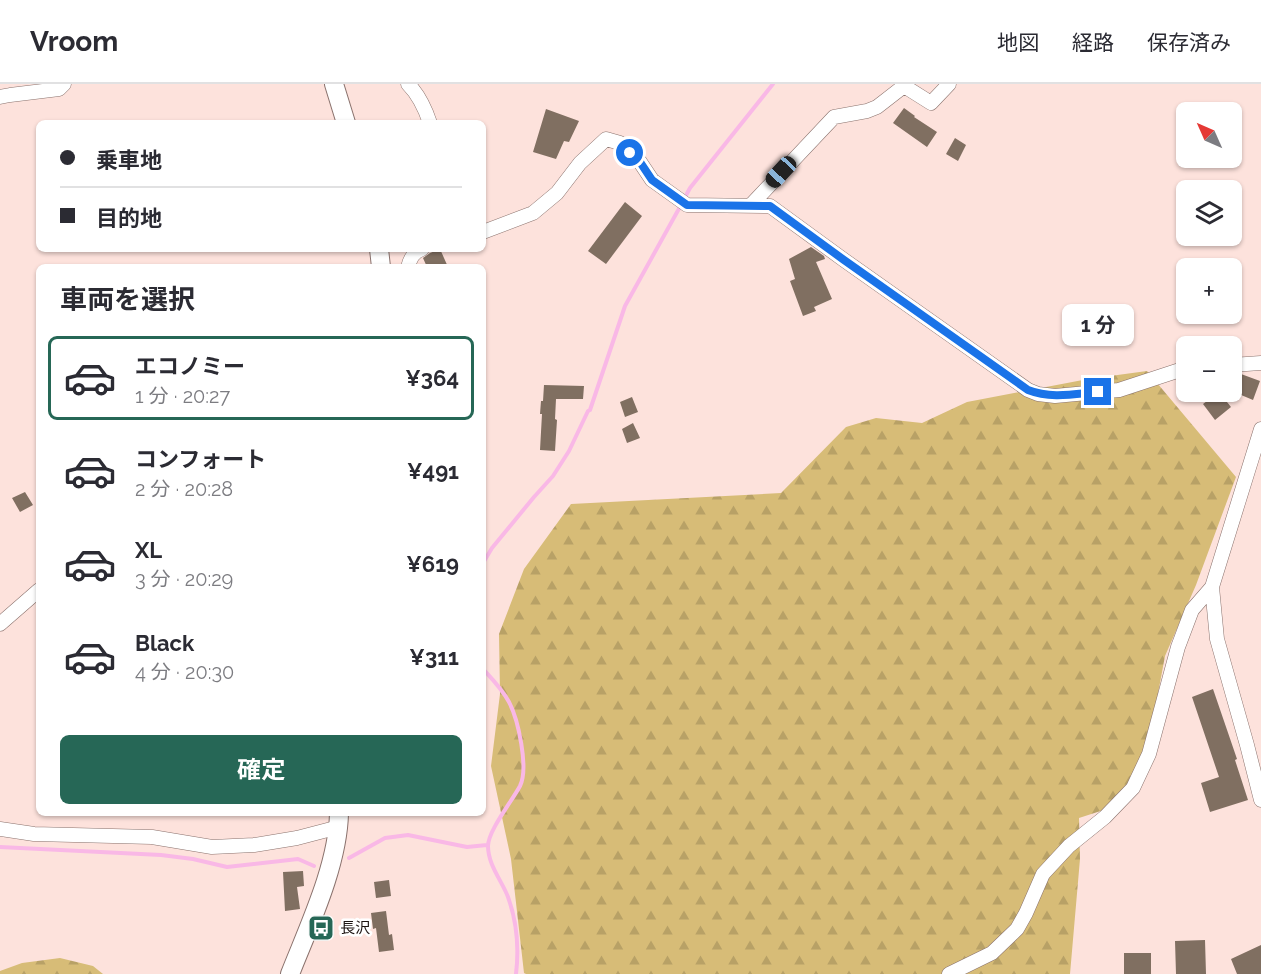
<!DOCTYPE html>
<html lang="ja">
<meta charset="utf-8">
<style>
:root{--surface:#fff;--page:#f2f2f3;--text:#2b2b33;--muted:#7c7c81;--line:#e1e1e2;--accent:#266756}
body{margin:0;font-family:Raleway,"Noto Sans JP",sans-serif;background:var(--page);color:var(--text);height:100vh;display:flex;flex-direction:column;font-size:22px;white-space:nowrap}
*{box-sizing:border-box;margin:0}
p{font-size:20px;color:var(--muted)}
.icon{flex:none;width:33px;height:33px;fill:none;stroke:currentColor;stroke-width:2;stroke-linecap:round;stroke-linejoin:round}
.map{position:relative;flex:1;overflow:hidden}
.side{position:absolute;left:36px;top:180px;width:450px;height:552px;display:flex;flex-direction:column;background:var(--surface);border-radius:9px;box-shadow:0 2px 4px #0004}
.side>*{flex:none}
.banner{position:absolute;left:36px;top:36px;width:450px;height:132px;border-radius:9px;box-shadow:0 2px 4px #0004;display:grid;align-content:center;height:132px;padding:0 24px;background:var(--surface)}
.needle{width:39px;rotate:315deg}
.fabs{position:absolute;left:1176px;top:18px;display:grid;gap:12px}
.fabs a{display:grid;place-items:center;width:66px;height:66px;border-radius:9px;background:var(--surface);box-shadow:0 2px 4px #0004;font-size:30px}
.end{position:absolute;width:27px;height:27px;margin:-14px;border:8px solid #1a73e8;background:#fff;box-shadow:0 0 0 3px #fff}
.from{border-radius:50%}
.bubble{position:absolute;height:42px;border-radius:9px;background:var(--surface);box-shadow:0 2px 4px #0004;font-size:20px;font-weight:700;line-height:42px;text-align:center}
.car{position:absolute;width:18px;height:36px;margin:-18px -9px;border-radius:8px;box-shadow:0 0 4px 2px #0007;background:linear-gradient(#222 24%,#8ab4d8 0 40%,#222 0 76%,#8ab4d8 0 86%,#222 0)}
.banner b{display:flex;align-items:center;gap:21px;height:57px;font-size:22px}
.banner b+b{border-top:2px solid var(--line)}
.banner i{width:15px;height:15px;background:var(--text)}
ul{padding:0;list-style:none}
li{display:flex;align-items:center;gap:18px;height:84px;margin:0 12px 9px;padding:0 12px;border:3px solid transparent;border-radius:9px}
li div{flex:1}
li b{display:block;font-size:22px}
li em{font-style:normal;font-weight:700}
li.selected{border-color:var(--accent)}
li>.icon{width:54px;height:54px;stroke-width:1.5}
h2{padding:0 24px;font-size:27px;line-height:72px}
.primary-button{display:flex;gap:12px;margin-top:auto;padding:12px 24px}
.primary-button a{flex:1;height:69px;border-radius:9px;background:var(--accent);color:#fff;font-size:24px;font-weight:700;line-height:69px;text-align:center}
header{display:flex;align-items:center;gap:36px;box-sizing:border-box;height:84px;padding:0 30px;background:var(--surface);border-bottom:2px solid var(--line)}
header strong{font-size:28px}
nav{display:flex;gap:33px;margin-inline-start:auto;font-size:21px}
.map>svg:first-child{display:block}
.forest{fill:url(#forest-firs)}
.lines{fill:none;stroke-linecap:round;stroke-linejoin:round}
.stream{stroke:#f9b8e6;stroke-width:4}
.building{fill:#806f61}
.minor-casing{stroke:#8a726d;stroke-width:15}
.major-casing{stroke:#8a726d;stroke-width:20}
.minor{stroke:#fff;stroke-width:14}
.major{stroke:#fff;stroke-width:18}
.route{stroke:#1a73e8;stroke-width:8}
.labels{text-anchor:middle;stroke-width:5;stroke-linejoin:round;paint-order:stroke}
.poi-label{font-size:15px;fill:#1d1412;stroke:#fff;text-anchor:start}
</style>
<header>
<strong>Vroom</strong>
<nav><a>地図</a><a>経路</a><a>保存済み</a></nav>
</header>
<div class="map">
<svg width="1261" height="890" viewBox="0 0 1261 890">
<defs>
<pattern id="forest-firs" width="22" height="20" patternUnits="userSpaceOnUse" patternTransform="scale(1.5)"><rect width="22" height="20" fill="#d7bc77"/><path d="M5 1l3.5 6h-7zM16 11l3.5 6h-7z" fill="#b8a166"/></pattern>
</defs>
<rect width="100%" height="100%" fill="#fde2dc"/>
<!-- forest -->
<path class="forest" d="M 1147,287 L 1236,393 L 1196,501 L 1165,572 L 1145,679 L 1116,722 L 1079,734 L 1080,775 L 1070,890 L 526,890 L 524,889 L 511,775 L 491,682 L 500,610 L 499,550 L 524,485 L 571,420 L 781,409 L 846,343 L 876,334 L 922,339 L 967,318 L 1088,295 Z
M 60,874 L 93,882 L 103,890 L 0,890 L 0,887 L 22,879 Z"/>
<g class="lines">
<!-- stream -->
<path class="stream" d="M 684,115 L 690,104 L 773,0
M 483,479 L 492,464 L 534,413 L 553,392 L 569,367 L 588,327 L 590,326 L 625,222 L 681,121
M 483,585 C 492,595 502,605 509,618 C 518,635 529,684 520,702 C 512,717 488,747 488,762 C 488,781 502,797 508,813 C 517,838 519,865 516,890
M 0,763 L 161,771 L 193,775 L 227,783 L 298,775 L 314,782
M 349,774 L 385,754 L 408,751 L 467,763 L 487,761"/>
</g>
<!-- building -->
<path class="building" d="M 904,24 L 915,32 L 914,33 L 937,48 L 927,63 L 893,39 Z
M 546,25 L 579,37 L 569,58 L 564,57 L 556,75 L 533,68 Z
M 955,54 L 966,61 L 958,77 L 946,70 Z
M 625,118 L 642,132 L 606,180 L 588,167 Z
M 811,163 L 824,172 L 825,175 L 816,178 L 832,215 L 814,223 L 816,227 L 803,232 L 790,197 L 795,195 L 789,175 Z
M 440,165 L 448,183 L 427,183 L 423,174 L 430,169 Z
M 1241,290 L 1260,297 L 1253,316 L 1234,308 Z
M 544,301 L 584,302 L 583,315 L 556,315 L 555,335 L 557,336 L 555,367 L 540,366 L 542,330 L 540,330 L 541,317 L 543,317 Z
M 1219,308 L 1231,323 L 1215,336 L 1203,320 Z
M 632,313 L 638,328 L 625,333 L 620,318 Z
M 633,339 L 640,354 L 627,359 L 622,345 Z
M 25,408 L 33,421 L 20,428 L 12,414 Z
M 1213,605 L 1237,675 L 1235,676 L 1248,716 L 1210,728 L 1201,699 L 1219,693 L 1192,613 Z
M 303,787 L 304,802 L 297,803 L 300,825 L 285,827 L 283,788 Z
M 389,796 L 391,812 L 376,814 L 374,798 Z
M 386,827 L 389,851 L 392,850 L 394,866 L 379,868 L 376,844 L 373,845 L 371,829 Z
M 1205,856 L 1206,890 L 1176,890 L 1175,857 Z
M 1261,861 L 1261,890 L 1237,890 L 1231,875 Z
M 1124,869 L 1151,869 L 1151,890 L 1124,890 Z"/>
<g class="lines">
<!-- minor casing -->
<g class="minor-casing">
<path id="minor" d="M 408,0 C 419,11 425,24 430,39
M 0,13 L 10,11 L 59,5 L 64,0
M 751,121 L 834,33 L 867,27 L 877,23 L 904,2 L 931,19 L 949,0
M 483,148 L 533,129 L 557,109 L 580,79 L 606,55 L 620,59 L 640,78 L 652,96 L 687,121 L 770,122 L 844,176 L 1028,306 L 1038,310 L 1055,312 L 1119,306 L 1186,284
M 408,183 C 410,175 413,168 422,165
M 1232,281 L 1261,279
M 1261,345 L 1212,503 L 1217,555 L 1247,661 L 1261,716
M 0,540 L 39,506
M 0,745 L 34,750 L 152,753 L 212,763 L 254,761 L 297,754 L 339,743
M 949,890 L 992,869 L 1017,845 L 1026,829 L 1043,790 L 1069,762 L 1105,733 L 1133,704 L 1149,670 L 1178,563 L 1192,526 L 1212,503"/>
</g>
<!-- major casing -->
<g class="major-casing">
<path id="major" d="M 334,0 L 346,39
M 379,165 L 381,183
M 290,890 C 309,842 338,781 339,729"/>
</g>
<!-- minor -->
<use href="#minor" class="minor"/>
<!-- major -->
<use href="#major" class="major"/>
</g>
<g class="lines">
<!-- route -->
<path class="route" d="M 630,69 L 640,78 L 652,96 L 687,121 L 770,122 L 844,176 L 1028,306 C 1051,315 1074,310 1098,308"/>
</g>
<!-- icons -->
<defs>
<g id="bus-square" transform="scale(1.35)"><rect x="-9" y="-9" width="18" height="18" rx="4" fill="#266756" stroke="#fff"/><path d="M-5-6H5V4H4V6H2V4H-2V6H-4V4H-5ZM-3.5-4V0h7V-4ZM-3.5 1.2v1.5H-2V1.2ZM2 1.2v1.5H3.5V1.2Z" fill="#fff"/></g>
</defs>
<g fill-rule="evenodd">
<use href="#bus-square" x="321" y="844"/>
</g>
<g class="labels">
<!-- poi labels -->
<g class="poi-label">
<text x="340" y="849">長沢</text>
</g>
</g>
</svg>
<div class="fabs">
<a><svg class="needle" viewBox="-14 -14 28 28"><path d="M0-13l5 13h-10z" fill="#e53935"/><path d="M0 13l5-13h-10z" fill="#7c7c81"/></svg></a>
<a><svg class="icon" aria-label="layers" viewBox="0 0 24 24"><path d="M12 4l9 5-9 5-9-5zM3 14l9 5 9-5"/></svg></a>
<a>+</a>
<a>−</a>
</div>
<i class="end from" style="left:630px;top:69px"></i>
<i class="end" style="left:1098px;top:308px"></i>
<div class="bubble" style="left:1062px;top:220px;width:72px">1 分</div>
<i class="car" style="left:781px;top:88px;rotate:223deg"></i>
<div class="banner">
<b><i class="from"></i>乗車地</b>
<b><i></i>目的地</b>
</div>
<section class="side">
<h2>車両を選択</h2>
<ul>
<li class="selected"><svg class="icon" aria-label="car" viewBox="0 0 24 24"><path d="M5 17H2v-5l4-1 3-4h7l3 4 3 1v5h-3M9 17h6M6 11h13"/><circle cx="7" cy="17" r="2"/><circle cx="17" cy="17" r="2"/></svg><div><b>エコノミー</b><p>1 分 · 20:27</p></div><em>¥364</em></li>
<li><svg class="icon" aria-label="car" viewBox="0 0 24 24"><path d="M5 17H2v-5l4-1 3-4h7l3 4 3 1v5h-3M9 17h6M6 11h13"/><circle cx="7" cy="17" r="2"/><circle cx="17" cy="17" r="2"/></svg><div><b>コンフォート</b><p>2 分 · 20:28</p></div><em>¥491</em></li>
<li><svg class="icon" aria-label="car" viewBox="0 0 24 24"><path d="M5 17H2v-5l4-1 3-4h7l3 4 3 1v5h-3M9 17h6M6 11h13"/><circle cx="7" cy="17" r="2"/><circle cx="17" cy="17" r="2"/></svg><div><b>XL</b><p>3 分 · 20:29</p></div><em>¥619</em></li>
<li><svg class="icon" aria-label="car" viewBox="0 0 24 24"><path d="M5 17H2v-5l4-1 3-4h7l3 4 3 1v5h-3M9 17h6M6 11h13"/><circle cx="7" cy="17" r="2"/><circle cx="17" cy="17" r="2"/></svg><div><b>Black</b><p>4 分 · 20:30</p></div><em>¥311</em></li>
</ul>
<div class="primary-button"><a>確定</a></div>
</section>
</div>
